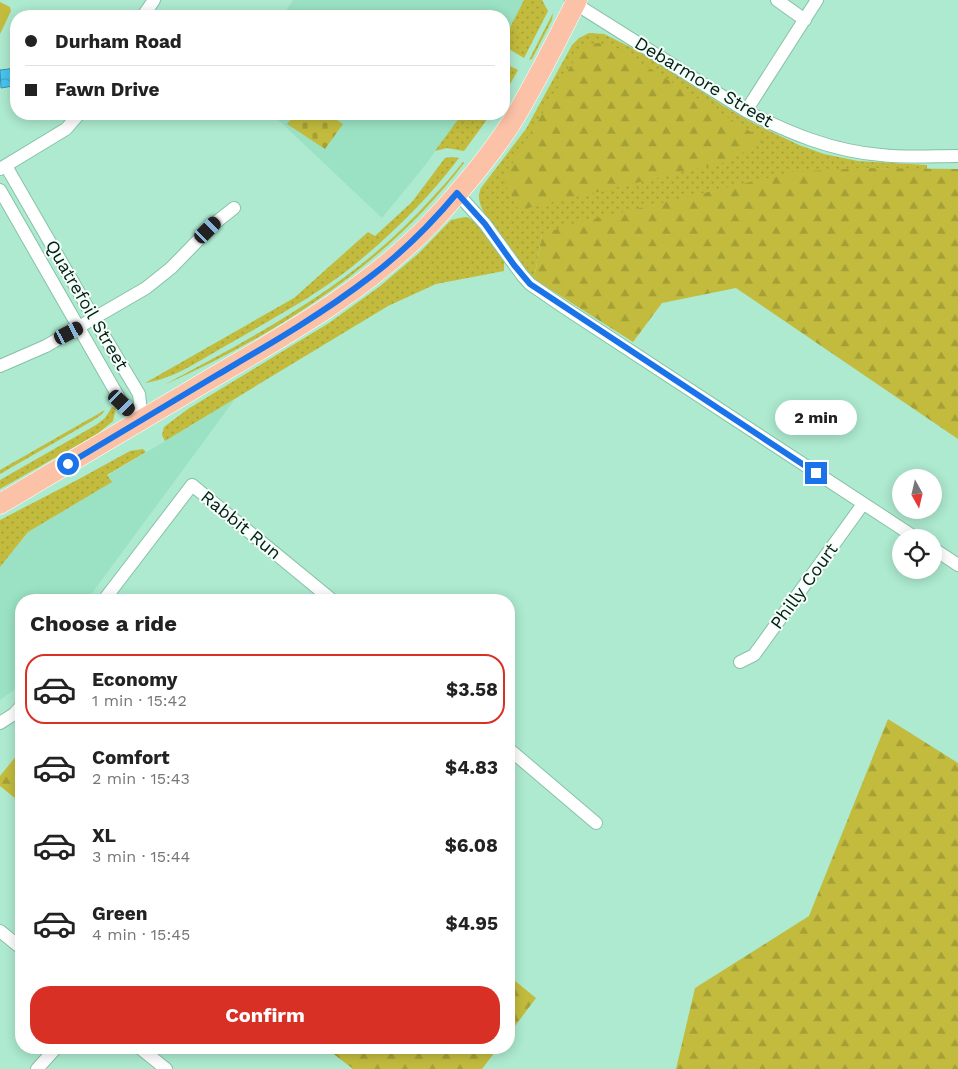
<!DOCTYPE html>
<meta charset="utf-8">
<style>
:root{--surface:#fff;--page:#f6f6f6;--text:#222;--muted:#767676;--line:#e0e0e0;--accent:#d93025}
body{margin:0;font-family:"Work Sans",sans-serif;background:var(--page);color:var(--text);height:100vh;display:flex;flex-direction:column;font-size:19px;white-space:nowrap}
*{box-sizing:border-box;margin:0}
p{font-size:16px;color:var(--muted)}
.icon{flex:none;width:28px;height:28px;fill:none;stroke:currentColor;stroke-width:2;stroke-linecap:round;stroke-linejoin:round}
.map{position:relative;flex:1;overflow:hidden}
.details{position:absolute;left:15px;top:594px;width:500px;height:460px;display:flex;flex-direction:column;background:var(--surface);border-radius:20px;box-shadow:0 2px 12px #0003}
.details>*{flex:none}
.hud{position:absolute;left:10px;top:10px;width:500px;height:110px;border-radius:20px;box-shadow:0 2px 12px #0003;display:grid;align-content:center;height:110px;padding:0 15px;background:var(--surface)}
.needle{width:32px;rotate:172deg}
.fabs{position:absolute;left:892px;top:469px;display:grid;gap:10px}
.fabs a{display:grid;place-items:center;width:50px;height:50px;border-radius:50%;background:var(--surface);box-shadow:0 2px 12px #0003;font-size:25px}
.end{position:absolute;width:22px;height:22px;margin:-11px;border:6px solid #1a73e8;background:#fff;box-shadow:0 0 0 2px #fff}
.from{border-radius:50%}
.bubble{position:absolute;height:35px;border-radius:18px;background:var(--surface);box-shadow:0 2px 12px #0003;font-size:16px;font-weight:700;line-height:35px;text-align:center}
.car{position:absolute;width:15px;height:30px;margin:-15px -8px;border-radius:6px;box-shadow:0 0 4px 1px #0007;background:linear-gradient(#222 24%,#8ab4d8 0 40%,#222 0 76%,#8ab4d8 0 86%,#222 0)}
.hud b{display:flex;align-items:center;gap:18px;height:48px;font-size:19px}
.hud b+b{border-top:1px solid var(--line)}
.hud i{width:12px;height:12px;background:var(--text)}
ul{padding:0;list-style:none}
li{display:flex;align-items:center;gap:15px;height:70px;margin:0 10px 8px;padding:0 5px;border:2px solid transparent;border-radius:20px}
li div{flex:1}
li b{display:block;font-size:19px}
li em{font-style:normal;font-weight:700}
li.active{border-color:var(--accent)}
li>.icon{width:45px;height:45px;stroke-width:1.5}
h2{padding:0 15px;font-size:22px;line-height:60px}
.action{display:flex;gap:10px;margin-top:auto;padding:10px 15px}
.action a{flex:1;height:58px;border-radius:20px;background:var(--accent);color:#fff;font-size:20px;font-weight:700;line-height:58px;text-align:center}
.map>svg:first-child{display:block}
.built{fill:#9be2c4}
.grass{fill:url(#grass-dots)}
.forest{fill:url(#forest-firs)}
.cemetery{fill:url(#cemetery-stones)}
.green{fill:#c2bb3e}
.water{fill:url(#water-waves);stroke:#3593af}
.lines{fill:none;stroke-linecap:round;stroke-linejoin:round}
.street-casing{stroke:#86c2a8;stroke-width:14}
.primary-casing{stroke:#fff;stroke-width:21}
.street{stroke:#fff;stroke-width:12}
.primary{stroke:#fbc2a7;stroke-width:20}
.route{stroke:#1a73e8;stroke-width:6}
.labels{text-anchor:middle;stroke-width:4;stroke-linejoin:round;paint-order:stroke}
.street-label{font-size:18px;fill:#051d14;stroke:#f3fef9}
</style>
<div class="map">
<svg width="958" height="1069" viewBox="0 0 958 1069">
<defs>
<pattern id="grass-dots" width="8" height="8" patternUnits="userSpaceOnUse" patternTransform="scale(1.25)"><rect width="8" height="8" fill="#c2bb3e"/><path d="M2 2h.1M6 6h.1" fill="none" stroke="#a5a036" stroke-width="1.8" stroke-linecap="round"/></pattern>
<pattern id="forest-firs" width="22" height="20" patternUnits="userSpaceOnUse" patternTransform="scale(1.25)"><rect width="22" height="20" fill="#c2bb3e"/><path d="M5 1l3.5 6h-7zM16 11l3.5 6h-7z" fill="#a5a036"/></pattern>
<pattern id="cemetery-stones" width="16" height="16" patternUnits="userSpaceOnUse" patternTransform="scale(1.25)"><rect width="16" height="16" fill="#c2bb3e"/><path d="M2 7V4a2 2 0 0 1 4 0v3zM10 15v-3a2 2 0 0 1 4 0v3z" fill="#a5a036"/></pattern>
<pattern id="water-waves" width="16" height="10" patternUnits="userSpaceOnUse" patternTransform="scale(1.25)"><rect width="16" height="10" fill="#49c5f1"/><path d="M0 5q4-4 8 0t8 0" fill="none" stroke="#3ea9ce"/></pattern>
</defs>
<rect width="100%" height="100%" fill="#adeacf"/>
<!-- built -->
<path class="built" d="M 293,0 L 524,0 L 504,39 L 504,16 L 283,16 Z
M 272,114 L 462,114 L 426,164 L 382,218 Z
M 235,399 L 87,600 L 21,600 L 21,685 L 0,700 L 0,567 L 28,532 L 111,482 L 107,476 Z"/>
<!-- grass -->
<path class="grass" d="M 524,0 L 542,0 L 548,11 L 524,58 L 504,46 L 504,39 Z
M 553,13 L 552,20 L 532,59 L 529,60 Z
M 589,33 L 604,34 L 642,53 L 727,108 L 753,123 L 799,145 L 824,154 L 858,161 L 927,165 L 927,170 L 866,168 L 542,234 L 534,279 C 521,265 484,220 480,203 C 478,197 479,193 481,188 L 526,129 L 572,45 L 579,38 Z
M 504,63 L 518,70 L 504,95 Z
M 462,114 L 491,114 L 464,151 L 447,148 L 435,151 Z
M 452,157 L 459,158 C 428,199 392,234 353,266 C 314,297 270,320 227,345 C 202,359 174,379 145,383 L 294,298 L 368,232 L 375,236 L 412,202 L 445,158 Z
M 463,162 L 464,163 C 389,263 276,335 164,385 C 261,333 356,283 431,199 C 442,187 453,175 463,162 Z
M 465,217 L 469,218 L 477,224 L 504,261 L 504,271 L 436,284 L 388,306 L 165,441 L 162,435 L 164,427 L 188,409 L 329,323 L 379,287 L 419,253 L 451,220 Z
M 112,407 L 116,408 L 113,421 L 97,434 L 0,489 L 0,480 L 96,425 L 105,418 Z
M 105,410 L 101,415 L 92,421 L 0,474 L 0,470 Z
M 143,449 L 146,452 L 107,475 L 112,482 L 28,532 L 0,567 L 0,520 L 79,479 L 130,451 Z"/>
<!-- forest -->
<path class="forest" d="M 599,43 L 619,49 L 762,139 L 762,141 L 759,144 L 726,162 L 519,210 L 503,179 L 581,49 L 589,44 Z
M 866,168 L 958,169 L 958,439 L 736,288 L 662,303 L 633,342 L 534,279 L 542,234 L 569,225 L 792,172 Z
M 888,719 L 958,763 L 958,1069 L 676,1069 L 695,988 L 809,916 Z
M 21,750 L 21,803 L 0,786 L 0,776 Z
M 509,976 L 536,998 L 509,1034 Z
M 326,1048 L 498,1048 L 482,1069 L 353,1069 Z"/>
<!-- cemetery -->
<path class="cemetery" d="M 296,114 L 328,114 L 343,124 L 325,149 L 287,124 Z"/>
<!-- green -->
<path class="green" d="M 0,2 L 10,7 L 11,11 L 0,34 Z"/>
<!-- water -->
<path class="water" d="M 14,65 L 16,65 L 16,93 L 13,86 L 1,88 L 0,70 L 9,69 Z"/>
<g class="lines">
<!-- street casing -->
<g class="street-casing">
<path id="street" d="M 777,0 L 805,20
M 571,1 L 746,111 C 789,133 832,151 881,155 C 906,158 933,156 958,156
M 143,16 L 154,0
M 746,111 L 817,0
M 6,166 L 100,329 L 139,394 L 142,420
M 0,169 L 66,129 L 79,114
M 0,190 L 122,403 L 142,420
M 457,193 L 485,224 L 522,275 L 530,284 L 565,308 L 916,538
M 0,366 L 46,346 L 146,288 L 171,268 L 215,223 L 234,208
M 934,549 L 958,565
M 104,600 L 192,485 L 332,600
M 740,662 L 754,655 L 863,504
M 0,723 L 14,714 L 21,706
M 509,749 L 596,823
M 0,931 L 21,948
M 140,1048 L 166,1069
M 37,1069 L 56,1048"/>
</g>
<!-- primary casing -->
<g class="primary-casing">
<path id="primary" d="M 0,504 C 69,463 137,422 207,381 C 285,335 367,290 431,223 C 459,193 487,160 510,125 C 535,85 556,42 577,0"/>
</g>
<!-- street -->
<use href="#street" class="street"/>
<!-- primary -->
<use href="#primary" class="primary"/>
</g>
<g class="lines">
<!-- route -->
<path class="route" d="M 68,464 C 118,434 167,405 217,375 C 270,344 322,314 370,277 C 402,253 431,224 457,193 L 485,224 L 514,265 L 530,284 L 816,473"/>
</g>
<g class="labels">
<!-- street labels -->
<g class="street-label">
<text transform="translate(704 82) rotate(31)" y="6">Debarmore Street</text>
<text transform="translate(87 305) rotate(60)" y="6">Quatrefoil Street</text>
<text transform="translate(241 525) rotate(39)" y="6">Rabbit Run</text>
<text transform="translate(804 586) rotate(-54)" y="6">Philly Court</text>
</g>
</g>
</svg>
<div class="fabs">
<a><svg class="needle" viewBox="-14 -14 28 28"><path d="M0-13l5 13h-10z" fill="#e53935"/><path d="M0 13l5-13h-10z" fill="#767676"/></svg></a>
<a><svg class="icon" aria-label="locate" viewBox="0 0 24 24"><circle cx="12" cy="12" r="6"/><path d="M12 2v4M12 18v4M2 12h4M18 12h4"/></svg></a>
</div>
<i class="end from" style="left:68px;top:464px"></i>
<i class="end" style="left:816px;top:473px"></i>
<div class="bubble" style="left:775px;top:400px;width:82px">2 min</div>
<i class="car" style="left:208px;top:230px;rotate:45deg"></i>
<i class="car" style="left:69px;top:333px;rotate:63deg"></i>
<i class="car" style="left:122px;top:403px;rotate:134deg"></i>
<div class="hud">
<b><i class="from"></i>Durham Road</b>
<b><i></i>Fawn Drive</b>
</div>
<section class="details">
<h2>Choose a ride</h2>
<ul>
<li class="active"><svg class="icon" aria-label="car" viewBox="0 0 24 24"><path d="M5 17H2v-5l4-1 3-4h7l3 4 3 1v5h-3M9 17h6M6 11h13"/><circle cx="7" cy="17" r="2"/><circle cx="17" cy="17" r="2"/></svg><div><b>Economy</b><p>1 min · 15:42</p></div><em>$3.58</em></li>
<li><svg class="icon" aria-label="car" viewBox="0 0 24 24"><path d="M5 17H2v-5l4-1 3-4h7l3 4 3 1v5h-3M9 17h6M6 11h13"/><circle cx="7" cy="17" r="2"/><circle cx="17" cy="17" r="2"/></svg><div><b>Comfort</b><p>2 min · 15:43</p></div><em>$4.83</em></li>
<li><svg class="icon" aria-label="car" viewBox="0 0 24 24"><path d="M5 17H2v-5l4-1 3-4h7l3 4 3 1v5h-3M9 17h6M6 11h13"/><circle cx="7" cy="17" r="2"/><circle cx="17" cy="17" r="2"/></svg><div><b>XL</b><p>3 min · 15:44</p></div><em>$6.08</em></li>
<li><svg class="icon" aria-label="car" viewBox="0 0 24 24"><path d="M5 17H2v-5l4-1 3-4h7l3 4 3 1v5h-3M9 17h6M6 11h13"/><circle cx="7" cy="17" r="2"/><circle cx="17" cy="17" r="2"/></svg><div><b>Green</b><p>4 min · 15:45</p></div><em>$4.95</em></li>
</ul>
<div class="action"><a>Confirm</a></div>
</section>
</div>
